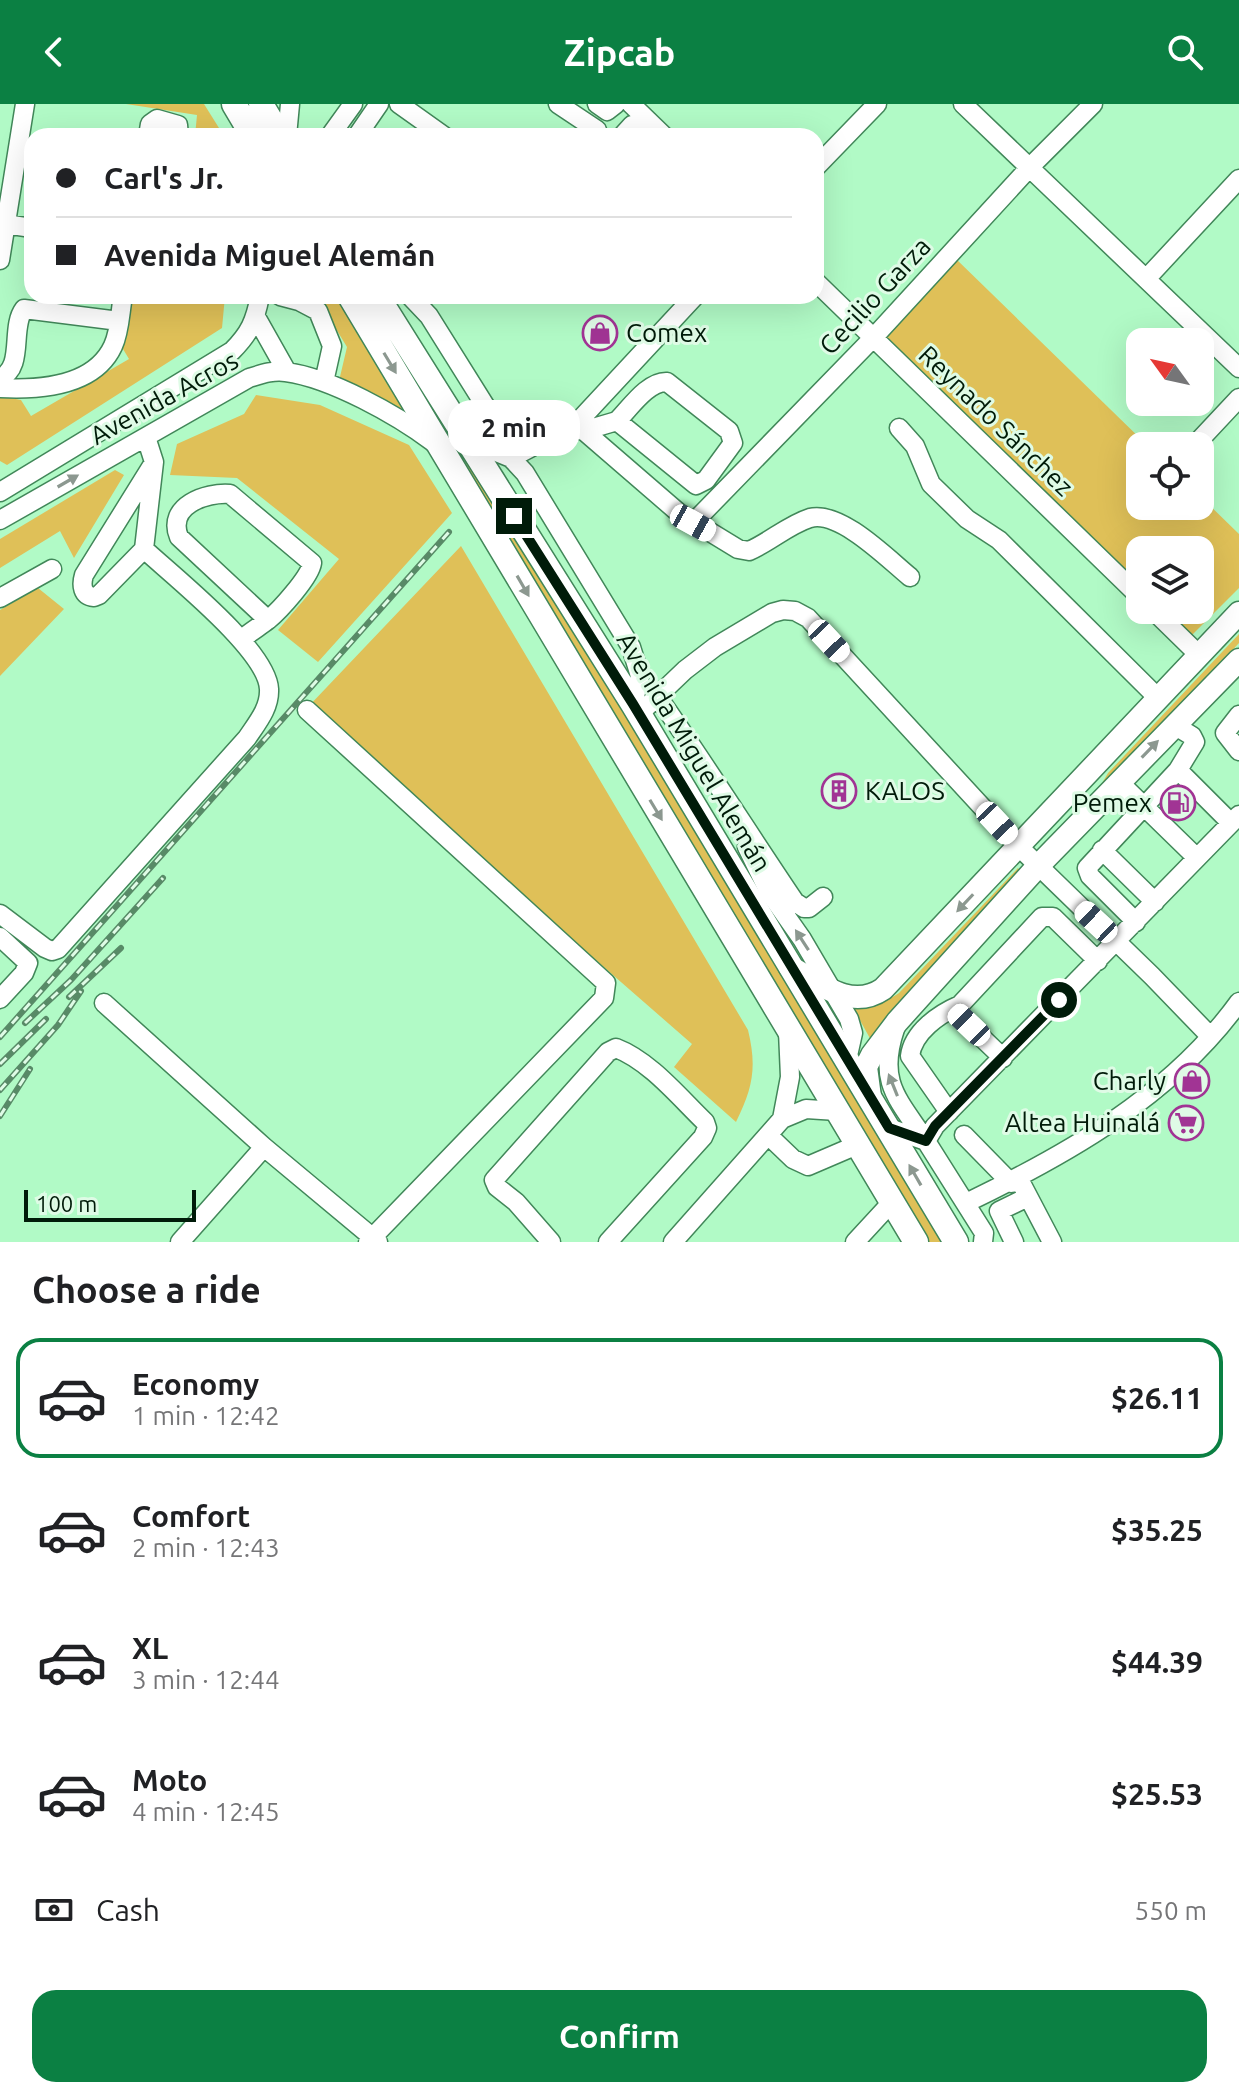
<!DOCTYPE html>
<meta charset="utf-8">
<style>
:root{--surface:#fff;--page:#f2f2f2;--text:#202124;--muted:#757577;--line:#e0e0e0;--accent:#0b8043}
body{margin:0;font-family:Ubuntu,sans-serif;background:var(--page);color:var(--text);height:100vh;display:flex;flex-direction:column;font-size:30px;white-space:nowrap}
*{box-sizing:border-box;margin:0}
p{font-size:26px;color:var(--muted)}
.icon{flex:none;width:44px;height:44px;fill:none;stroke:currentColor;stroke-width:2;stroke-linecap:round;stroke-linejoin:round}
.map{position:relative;height:1138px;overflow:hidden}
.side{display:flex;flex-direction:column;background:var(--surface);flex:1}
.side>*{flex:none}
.top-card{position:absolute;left:24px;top:24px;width:800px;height:176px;border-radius:24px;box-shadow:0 8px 32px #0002;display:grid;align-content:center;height:176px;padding:0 32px;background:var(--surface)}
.needle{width:52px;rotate:303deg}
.fabs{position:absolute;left:1126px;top:224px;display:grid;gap:16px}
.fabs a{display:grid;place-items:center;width:88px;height:88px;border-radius:16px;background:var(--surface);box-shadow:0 8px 32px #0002;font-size:40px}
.scale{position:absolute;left:24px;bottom:20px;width:172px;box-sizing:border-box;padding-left:8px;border:4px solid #001b09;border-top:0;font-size:22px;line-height:28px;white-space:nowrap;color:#001b09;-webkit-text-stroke:6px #dffbe6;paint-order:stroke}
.end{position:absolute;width:36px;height:36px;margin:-18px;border:10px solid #001b09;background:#fff;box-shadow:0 0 0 4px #fff}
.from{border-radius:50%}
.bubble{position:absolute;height:56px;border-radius:24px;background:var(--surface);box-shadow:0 8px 32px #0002;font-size:26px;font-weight:600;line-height:56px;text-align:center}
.car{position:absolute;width:24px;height:48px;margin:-24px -12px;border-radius:10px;box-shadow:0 0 6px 2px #0007;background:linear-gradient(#fff 24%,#345 0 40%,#fff 0 76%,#345 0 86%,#fff 0)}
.top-card b{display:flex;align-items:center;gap:28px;height:76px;font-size:30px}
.top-card b+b{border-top:2px solid var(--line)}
.top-card i{width:20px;height:20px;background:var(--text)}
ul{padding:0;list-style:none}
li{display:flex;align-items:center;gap:24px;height:120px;margin:0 16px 12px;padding:0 16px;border:4px solid transparent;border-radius:24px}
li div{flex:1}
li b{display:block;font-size:30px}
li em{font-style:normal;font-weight:600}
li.on{border-color:var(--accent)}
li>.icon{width:72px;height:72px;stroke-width:1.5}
h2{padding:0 32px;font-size:36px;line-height:96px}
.pay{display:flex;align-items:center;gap:20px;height:88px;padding:0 32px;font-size:30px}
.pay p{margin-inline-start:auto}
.cta{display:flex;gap:16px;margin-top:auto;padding:16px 32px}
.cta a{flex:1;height:92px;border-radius:24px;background:var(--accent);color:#fff;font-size:32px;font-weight:600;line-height:92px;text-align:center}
header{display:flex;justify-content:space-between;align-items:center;height:104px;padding:0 32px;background:var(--accent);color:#fff;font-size:36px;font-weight:600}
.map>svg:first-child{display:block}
.green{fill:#dfc058}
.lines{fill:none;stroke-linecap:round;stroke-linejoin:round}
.minor-tunnel{stroke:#96d9aa;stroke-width:18;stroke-dasharray:18 9;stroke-linecap:butt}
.minor-casing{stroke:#418759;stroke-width:21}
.major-casing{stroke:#418759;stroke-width:25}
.highway-casing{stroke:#418759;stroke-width:27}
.minor{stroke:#fff;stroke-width:18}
.major{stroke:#fff;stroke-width:22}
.highway{stroke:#fff;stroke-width:24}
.rail-casing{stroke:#588a67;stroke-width:6}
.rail{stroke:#dffbe6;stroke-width:3;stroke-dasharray:9;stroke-linecap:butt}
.oneway{fill:#8c9890}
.route{stroke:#001b09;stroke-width:10}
.labels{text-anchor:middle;stroke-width:6;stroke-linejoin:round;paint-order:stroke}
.street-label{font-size:26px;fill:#001b09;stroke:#dffbe6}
.poi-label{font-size:26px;fill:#001b09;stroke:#dffbe6;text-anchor:end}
</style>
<header><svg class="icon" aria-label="back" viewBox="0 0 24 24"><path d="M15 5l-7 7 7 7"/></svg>Zipcab<svg class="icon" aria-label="search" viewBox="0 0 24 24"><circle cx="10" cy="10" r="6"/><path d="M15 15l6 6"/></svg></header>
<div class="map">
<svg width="1239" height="1138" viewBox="0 0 1239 1138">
<rect width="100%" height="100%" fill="#b1fac6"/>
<!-- green -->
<path class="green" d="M 126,0 L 204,0 L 224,32 L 195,32 L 197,11 Z
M 954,153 L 1148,342 L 1140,342 L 1140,402 L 1200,402 L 1200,392 L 1239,430 L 1239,484 L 1192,531 L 1166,506 L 1200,506 L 1200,446 L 1140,446 L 1140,481 L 881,231 Z
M 128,192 L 225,192 L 222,224 L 7,361 L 0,357 L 0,292 L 21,296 L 31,312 L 129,255 L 120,240 Z
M 304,192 L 338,192 L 414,316 L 339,277 L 347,243 L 319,197 Z
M 256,291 L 320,301 L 409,341 L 452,409 L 318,558 L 278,526 L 339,455 L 237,374 L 170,371 L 177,340 L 244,310 Z
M 460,348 L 542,472 L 949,1138 L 925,1138 L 518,459 Z
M 115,366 L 124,371 L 74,454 L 60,427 L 0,464 L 0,435 Z
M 461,442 L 748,926 C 757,963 753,984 736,1018 L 674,963 L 692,940 L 307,604 Z
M 38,484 L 64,505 L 0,572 L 0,506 Z
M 1239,530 L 1239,539 L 1227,552 L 1213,573 L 1097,688 L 1108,669 Z
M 1018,764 L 1020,767 L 976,813 L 955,843 L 872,938 L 851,900 C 870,903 882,900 899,889 Z"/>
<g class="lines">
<!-- minor-tunnel -->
<path class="minor-tunnel" d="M 1172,707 L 1182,697"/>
<!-- minor casing -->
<g class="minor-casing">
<path id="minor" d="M 399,0 L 444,32
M 558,0 L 597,26
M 597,0 L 607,7 L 616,0
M 631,0 L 664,32
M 963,0 L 1239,264
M 148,32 L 150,20 L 157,15 L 178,21 L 179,32
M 287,32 L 290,0
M 330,32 L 353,0
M 357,32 L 379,0
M 622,32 L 632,21 L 638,25 L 647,16
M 816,63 L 877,0
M 5,120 L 32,124
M 0,156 L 25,0
M 1146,175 L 1239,75
M 816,178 L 1140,493
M 280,192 L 299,197 L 318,207 L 332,242 L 324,278
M 410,192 L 429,212 L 516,351
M 256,213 L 287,268
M 0,274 C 25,264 10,223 24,205 L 119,217
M 0,284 C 38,286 94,283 113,242 C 120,227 120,208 123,192
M 576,320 L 679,409 L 738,445 L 749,447 C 770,438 788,421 810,414 C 840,406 888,455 910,473
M 899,324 L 915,342 L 931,380 L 967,415 L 999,436 L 1158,594
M 583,327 L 617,317 L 696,381 L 706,376 L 733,339 L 729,327 L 667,278 C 648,277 630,304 617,317
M 467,336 L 511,354 L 525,369 L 631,543 L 640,572 L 633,600
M 1194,342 L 1239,294
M 511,354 L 576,320 L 695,192
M 0,388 L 232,247 C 250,229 255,217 260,192
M 0,416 L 249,274 C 262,270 273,266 286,268 C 331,274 397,311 433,338
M 693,419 L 874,233 L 1030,63 L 1093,0
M 144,445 L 99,491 L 94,493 C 82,492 81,481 84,471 L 153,360
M 0,494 L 52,465
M 1153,506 L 1199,551
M 241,536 C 250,528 259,523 268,516 C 280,506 310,473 312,459 L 230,390 C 206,388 166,402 179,433 L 268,516
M 658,593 C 705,660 749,730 795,798 L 804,804 L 809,804 L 823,793
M 307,606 L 606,879 L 604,894 L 368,1138
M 639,610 L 685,566 L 715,543 L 772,509 L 783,506 L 795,507 L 808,514 L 1018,742 L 1152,872 L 1210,932
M 1239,611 L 1225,629 L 1239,647
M 1178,666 L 1231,719
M 1119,678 L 1197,754
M 747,743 L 769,788 L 802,835 L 849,915 L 853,929 L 847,956
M 1102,746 L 1155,798
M 0,810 L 45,844 L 52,847 L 58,845 L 247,634 C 257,619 270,604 269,585 C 267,546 173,472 144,445 L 154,358 L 146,333
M 1136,818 L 1090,772 L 1087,764 L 1178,666 L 1195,638 L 1192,632 L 1174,621
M 0,833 L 28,859 L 24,869 L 0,895
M 104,899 L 264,1043 L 378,1138
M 952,905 L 1003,954
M 895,925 C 877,978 898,995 926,1037 L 935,1022 L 1239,711
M 949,1008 L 910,952 C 913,928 939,910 960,901 L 1042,813 L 1053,813 L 1098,857
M 782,1015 L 790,973 L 788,927
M 889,1024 L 926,1037 L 984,1129 L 983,1138
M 964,1031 L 1011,1079
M 769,1032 L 793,1055 L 808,1062 L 857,1041
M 1019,1075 L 1052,1138
M 966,1099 C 1068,1050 1171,992 1239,898
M 180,1138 L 264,1043
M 551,1138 L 516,1098 L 497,1083 L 494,1076 L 608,948 L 616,944 C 650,957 679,993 705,1018 L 707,1024 L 703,1033 L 608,1138
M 673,1138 L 782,1015 L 806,1005 L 837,1007
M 855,1138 L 891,1099
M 1014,1138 L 999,1107 L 1028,1093"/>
</g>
<!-- major casing -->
<g class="major-casing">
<path id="major" d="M 790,863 C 819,879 851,907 883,885 L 1239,509
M 870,993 L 866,963 L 872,951 L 897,918 L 1038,762 L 1239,556"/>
</g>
<!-- highway casing -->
<g class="highway-casing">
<path id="highway" d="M 234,0 L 253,32
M 261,0 L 280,32
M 350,192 L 916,1138
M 377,192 L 633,600 L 956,1138"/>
</g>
<!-- minor -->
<use href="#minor" class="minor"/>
<!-- major -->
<use href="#major" class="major"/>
<!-- highway -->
<use href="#highway" class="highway"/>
<!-- rail casing -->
<g class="rail-casing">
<path id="rail" d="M 69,893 L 121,844
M 25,919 L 71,876 L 163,774
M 0,933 L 449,428
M 0,960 L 46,915
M 0,986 L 58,921 L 81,887
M 0,1012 L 30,965"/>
</g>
<!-- rail -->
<use href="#rail" class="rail"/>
</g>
<!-- one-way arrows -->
<defs><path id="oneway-solid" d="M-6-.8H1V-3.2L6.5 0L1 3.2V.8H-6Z" transform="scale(2)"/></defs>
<g class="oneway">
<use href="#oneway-solid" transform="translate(390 259) rotate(59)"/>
<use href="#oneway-solid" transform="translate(68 377) rotate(-30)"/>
<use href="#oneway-solid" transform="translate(523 482) rotate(60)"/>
<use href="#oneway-solid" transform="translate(1150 645) rotate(-46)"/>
<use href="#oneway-solid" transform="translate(656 706) rotate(59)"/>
<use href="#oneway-solid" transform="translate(965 799) rotate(133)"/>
<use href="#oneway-solid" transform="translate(802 836) rotate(-123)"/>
<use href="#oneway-solid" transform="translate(893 981) rotate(-112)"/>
<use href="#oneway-solid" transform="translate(915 1071) rotate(-120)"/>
</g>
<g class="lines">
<!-- route -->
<path class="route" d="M 514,412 L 633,600 L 889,1024 L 926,1037 L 935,1022 L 1059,896"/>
</g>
<!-- icons -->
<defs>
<g id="shop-ring" transform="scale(1.8)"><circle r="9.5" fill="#dffbe6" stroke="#a13494" stroke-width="1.5"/><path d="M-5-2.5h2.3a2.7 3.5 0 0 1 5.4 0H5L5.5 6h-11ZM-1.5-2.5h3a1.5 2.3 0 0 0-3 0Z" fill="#a13494"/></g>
<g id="building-ring" transform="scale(1.8)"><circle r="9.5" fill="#dffbe6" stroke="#a13494" stroke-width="1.5"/><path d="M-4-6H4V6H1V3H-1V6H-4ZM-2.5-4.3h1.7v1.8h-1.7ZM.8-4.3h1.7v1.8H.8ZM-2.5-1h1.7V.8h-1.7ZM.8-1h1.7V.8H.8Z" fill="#a13494"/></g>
<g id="fuel-ring" transform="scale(1.8)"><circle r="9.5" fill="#dffbe6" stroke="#a13494" stroke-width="1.5"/><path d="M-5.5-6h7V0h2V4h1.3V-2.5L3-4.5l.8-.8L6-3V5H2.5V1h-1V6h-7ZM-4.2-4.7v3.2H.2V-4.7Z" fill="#a13494"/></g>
<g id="supermarket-ring" transform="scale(1.8)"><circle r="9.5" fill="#dffbe6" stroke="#a13494" stroke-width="1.5"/><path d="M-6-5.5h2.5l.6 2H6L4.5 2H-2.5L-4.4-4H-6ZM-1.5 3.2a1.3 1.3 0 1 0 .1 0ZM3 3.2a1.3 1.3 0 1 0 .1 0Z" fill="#a13494"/></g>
</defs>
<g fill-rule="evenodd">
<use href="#shop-ring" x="600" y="229"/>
<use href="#building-ring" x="839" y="687"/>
<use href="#fuel-ring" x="1178" y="699"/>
<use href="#shop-ring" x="1192" y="977"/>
<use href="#supermarket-ring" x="1186" y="1019"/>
</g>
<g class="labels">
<!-- street labels -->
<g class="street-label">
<text transform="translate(875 192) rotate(-47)" y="9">Cecilio Garza</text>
<text transform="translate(164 294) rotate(-29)" y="9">Avenida Acros</text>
<text transform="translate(996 317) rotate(44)" y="9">Reynado Sánchez</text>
<text transform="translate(694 648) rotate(59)" y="9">Avenida Miguel Alemán</text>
</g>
<!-- poi labels -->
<g class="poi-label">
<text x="626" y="238" text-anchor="start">Comex</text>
<text x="865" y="696" text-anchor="start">KALOS</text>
<text x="1152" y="708">Pemex</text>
<text x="1166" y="986">Charly</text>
<text x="1160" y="1028">Altea Huinalá</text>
</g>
</g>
</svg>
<div class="fabs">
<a><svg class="needle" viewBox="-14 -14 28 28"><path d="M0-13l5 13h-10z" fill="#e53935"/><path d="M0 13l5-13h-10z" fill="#757577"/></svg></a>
<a><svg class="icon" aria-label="locate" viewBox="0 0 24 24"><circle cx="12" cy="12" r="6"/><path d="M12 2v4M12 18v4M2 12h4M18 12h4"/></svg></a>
<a><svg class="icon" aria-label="layers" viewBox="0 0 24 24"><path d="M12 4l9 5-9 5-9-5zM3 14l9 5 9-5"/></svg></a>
</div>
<div class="scale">100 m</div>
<i class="end from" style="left:1059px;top:896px"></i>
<i class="end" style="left:514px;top:412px"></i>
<div class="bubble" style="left:448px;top:296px;width:132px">2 min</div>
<i class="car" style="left:693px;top:419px;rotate:119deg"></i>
<i class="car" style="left:829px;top:537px;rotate:137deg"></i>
<i class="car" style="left:997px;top:719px;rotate:137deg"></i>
<i class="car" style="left:1096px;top:818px;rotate:313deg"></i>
<i class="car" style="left:969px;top:921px;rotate:314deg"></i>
<div class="top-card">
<b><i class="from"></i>Carl's Jr.</b>
<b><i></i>Avenida Miguel Alemán</b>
</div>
</div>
<section class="side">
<h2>Choose a ride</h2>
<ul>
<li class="on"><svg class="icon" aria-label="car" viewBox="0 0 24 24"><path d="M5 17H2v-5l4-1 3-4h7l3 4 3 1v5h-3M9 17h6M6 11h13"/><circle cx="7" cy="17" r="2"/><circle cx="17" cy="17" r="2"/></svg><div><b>Economy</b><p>1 min · 12:42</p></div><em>$26.11</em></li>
<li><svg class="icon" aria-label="car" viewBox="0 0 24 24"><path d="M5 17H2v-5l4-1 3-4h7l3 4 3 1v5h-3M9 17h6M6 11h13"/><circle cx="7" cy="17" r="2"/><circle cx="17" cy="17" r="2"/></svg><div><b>Comfort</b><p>2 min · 12:43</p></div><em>$35.25</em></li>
<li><svg class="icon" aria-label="car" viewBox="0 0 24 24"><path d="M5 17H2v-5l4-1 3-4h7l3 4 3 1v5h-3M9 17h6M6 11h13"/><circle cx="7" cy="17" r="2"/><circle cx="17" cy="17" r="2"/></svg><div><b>XL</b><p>3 min · 12:44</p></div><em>$44.39</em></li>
<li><svg class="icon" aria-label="car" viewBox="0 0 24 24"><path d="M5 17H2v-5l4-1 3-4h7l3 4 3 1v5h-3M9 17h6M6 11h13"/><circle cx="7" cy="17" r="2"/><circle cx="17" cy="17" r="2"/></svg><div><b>Moto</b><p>4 min · 12:45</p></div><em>$25.53</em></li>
</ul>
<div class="pay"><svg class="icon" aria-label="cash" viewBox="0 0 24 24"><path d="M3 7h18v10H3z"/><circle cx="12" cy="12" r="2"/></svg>Cash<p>550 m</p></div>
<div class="cta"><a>Confirm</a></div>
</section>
